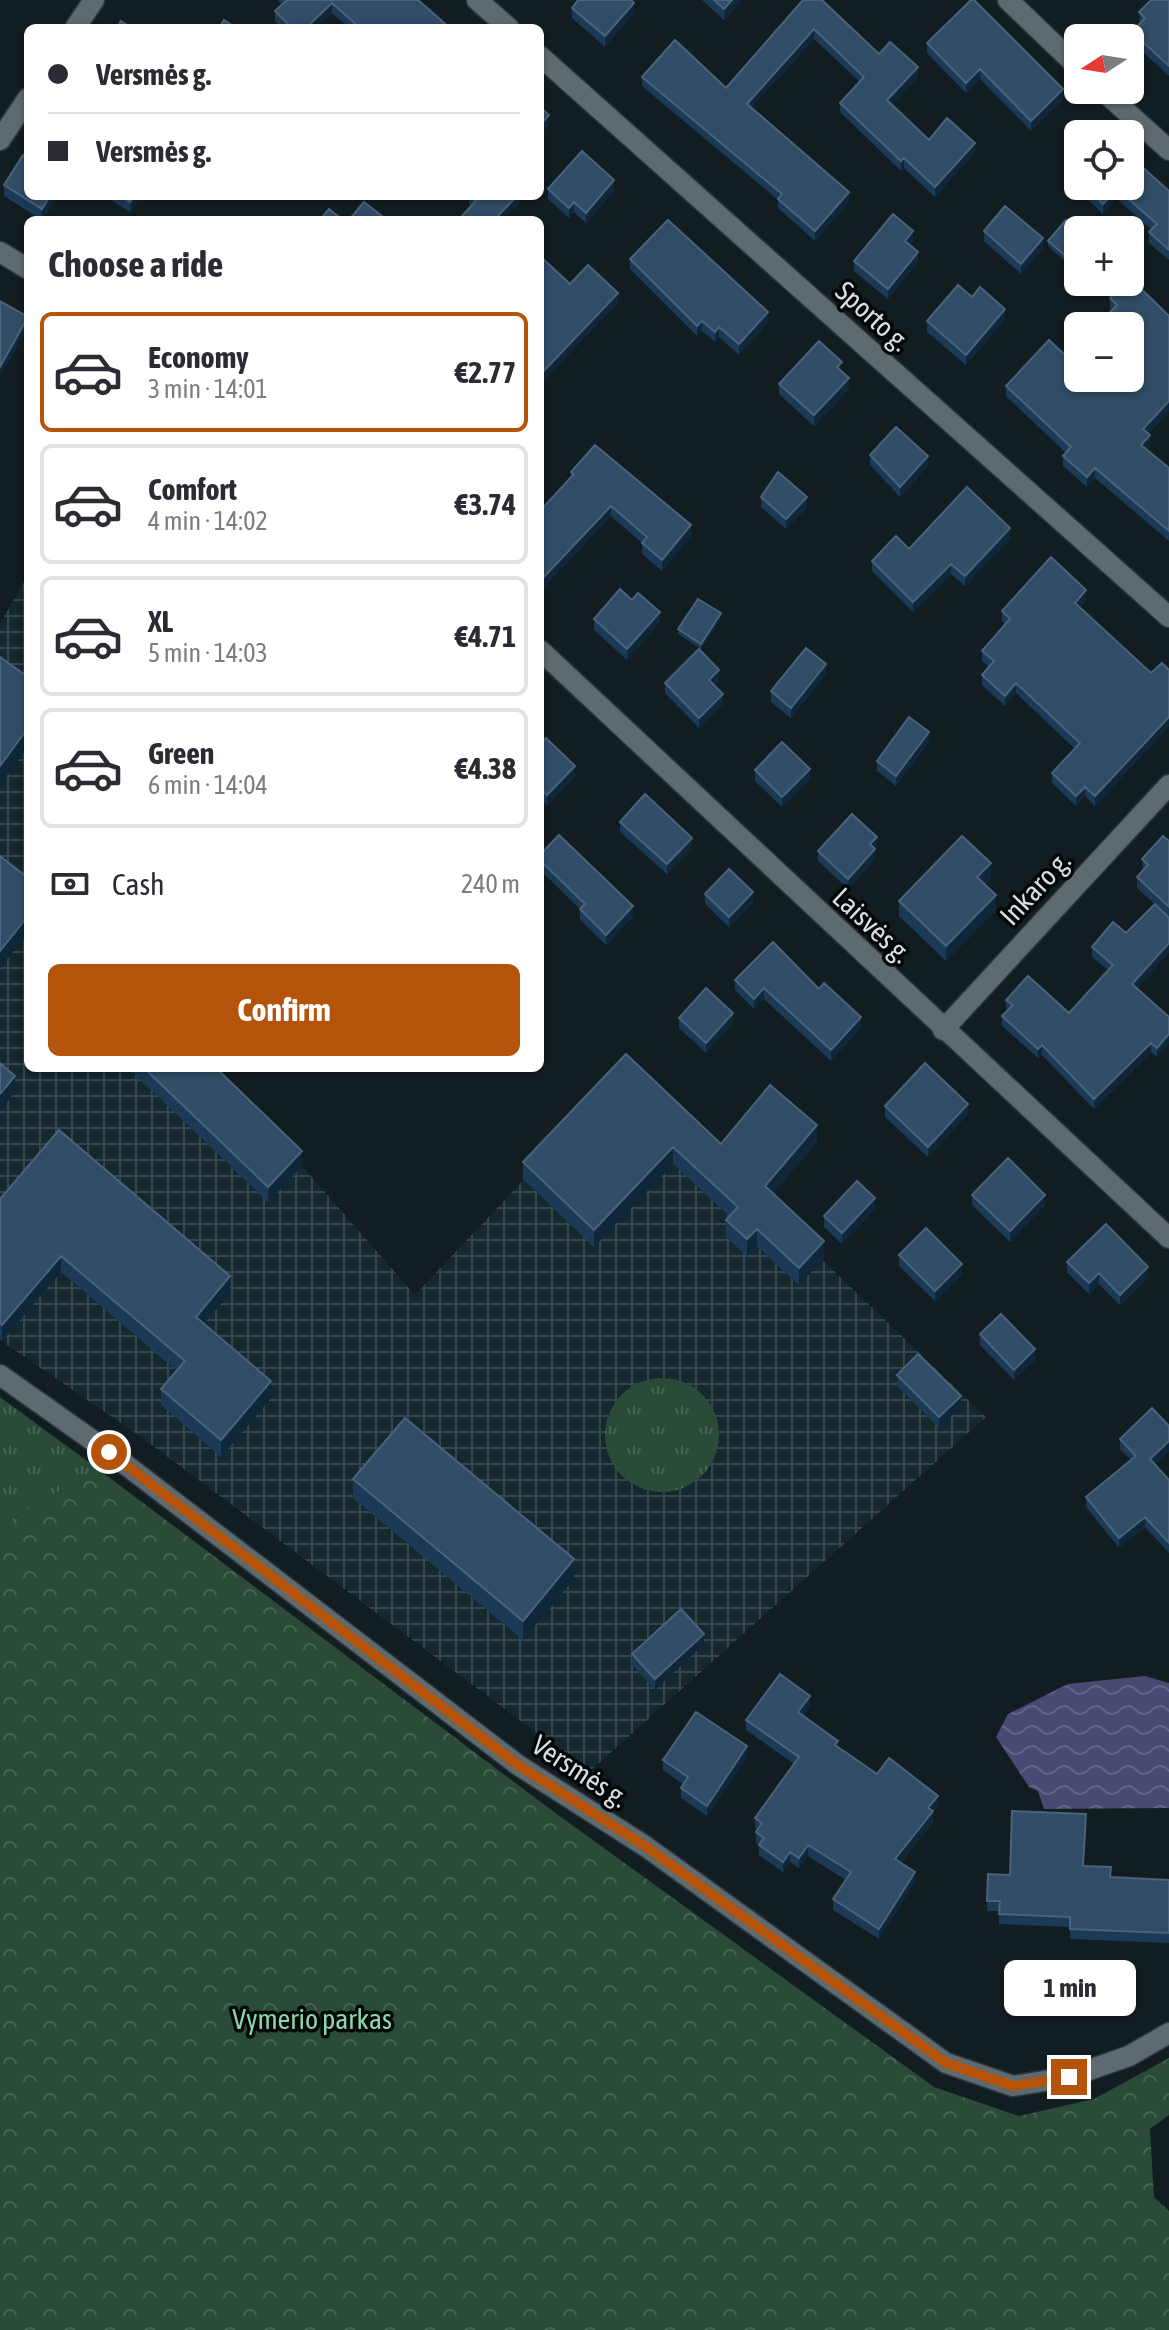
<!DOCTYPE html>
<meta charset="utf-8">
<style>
:root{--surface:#fff;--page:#f2f2f3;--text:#2b2b33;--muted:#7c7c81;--line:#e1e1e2;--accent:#b45309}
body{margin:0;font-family:"Asap Condensed",sans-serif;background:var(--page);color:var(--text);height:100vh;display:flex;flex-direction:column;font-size:30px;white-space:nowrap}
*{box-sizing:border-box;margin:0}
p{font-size:26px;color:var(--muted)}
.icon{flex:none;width:44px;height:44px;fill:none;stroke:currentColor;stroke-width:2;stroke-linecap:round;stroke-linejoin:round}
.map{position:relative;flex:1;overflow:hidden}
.sheet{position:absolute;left:24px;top:216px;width:520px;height:856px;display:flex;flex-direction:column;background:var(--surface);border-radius:12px;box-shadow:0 2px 6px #0004}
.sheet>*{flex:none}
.banner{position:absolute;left:24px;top:24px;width:520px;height:176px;border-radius:12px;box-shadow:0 2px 6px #0004;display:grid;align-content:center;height:176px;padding:0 24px;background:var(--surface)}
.needle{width:52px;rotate:258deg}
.buttons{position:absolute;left:1064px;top:24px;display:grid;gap:16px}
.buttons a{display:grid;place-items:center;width:80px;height:80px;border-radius:12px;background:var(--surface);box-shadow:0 2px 6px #0004;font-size:40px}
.end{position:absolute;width:36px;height:36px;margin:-18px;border:10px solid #b45309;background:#fff;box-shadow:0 0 0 4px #fff}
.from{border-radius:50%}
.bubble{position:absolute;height:56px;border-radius:12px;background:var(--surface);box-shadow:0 2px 6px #0004;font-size:26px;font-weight:700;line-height:56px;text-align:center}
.banner b{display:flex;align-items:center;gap:28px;height:76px;font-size:30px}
.banner b+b{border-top:2px solid var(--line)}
.banner i{width:20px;height:20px;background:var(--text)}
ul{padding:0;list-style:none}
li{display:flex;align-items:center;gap:24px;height:120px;margin:0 16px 12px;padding:0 8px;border:4px solid var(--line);border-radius:12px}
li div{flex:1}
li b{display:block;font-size:30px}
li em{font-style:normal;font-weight:700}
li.current{border-color:var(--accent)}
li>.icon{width:72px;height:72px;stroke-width:1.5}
h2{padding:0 24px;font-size:36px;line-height:96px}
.pay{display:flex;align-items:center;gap:20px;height:88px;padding:0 24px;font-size:30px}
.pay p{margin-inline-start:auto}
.action{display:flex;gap:16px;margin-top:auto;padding:16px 24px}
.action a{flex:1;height:92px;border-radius:12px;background:var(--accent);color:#fff;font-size:32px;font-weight:700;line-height:92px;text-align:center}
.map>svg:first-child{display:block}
.industrial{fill:url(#industrial-grid)}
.grass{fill:url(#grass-tufts)}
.park{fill:url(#park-crowns)}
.water{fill:url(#water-waves)}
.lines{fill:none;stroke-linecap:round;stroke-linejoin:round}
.minor-casing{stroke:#30373a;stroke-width:23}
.minor{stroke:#5d6a6f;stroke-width:20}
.wall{fill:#1b3a58}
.shaded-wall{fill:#0f273b}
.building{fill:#304c66;stroke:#4a637a;stroke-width:2}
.route{stroke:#b45309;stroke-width:10}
.labels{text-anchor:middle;stroke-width:7;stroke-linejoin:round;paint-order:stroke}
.street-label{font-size:28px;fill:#d8e0e3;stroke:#030708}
.park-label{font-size:28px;fill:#8cd8ac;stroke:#030708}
</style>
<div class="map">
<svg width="1169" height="2330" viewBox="0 0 1169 2330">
<defs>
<pattern id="industrial-grid" width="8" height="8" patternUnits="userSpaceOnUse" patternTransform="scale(2)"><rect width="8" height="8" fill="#14282e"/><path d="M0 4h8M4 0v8" fill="none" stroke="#35474c"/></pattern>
<pattern id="grass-tufts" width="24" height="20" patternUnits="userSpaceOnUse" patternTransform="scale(2)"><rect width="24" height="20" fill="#294b38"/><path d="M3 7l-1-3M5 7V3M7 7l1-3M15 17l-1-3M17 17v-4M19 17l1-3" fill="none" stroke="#476555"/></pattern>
<pattern id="park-crowns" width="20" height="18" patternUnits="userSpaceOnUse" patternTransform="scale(2)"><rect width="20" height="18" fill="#294b38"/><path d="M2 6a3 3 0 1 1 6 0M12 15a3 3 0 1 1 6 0" fill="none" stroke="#476555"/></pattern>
<pattern id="water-waves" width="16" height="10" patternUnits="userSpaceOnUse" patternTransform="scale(2)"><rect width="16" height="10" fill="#484a74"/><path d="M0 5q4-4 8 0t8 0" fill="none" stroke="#626488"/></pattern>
</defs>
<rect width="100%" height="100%" fill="#121d21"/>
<!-- industrial -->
<path class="industrial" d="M 24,582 L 28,582 L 28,1068 L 204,1068 L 302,1166 L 415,1295 L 626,1071 L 986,1417 L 589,1772 L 141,1437 L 0,1340 L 0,624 Z"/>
<!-- grass -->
<path class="grass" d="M605 1435a57 57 0 1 1 114 0a57 57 0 1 1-114 0Z
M 0,1397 L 98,1469 L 0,1526 Z"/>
<!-- park -->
<path class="park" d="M 98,1469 L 550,1809 L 934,2087 L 1019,2116 L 1094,2099 L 1169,2058 L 1169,2115 L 1150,2129 L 1154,2197 L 1169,2211 L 1169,2330 L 0,2330 L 0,1526 Z"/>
<!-- water -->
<path class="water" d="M 1145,1676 L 1169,1683 L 1169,1808 L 1044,1809 L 1038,1791 L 1029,1787 L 996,1737 L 1008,1714 L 1068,1684 Z"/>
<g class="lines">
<!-- minor casing -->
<g class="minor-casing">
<path id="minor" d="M 477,0 L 509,28
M 1008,0 L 1078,67
M 75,28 L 94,0
M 540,56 L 1169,617
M 1102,90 L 1169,150
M 0,140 L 28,98
M 0,252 L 28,269
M 540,650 L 1169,1238
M 943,1030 L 1169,785
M 0,1375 L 109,1452 L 518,1765 L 645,1846 L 946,2063 L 1013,2086 L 1069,2077 L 1129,2056 L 1169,2033"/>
</g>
<!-- minor -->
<use href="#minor" class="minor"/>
</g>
<!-- wall -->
<path class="wall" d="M 277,0 L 418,0 L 450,28 L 349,28 L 332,13 L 316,28 L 282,28 L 275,21 L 275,11 L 282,4 Z
M 702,0 L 742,0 L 724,20 Z
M 803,0 L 879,54 L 918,77 L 891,105 L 929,140 L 975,152 L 935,197 L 904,168 L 901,171 L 840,112 L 840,103 L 860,82 L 814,39 L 751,108 L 849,202 L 815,241 L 778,208 L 778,200 L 642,86 L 642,77 L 726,88 Z
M 1169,0 L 1169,76 L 1132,42 L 1132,32 L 1140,24 L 1139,12 Z
M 572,8 L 634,13 L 605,47 L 572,18 Z
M 927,43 L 1063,99 L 1031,131 L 980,79 L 966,93 L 927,53 Z
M 1134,158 L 1169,191 L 1169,260 L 1149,243 L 1149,232 L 1152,230 L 1117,199 L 1103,214 L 1073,185 L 1073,175 L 1078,170 L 1078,186 L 1130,186 Z
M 4,185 L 28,196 L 57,196 L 42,220 L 4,196 Z
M 548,189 L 614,191 L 586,223 L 574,212 L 569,218 L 548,199 Z
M 108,196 L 141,196 L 130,212 L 108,198 Z
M 469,196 L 520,196 L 520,202 L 503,220 L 460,220 L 460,218 L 471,206 L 469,204 Z
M 984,231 L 1043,248 L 1021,274 L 984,241 Z
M 1078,231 L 1075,270 L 1048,246 L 1048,241 Z
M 913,241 L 910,245 L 918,262 L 888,299 L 854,271 L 854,261 Z
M 630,259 L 768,323 L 739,355 L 719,337 L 715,342 L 702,331 L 697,336 L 630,269 Z
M 1124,282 L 1169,411 L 1148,434 L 1150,446 L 1146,449 L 1169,468 L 1169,541 L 1095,478 L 1087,487 L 1063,466 L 1063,456 L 1066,453 L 1006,396 L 1006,386 L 1067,357 L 1112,310 L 1110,308 L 1110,298 Z
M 972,297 L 1005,319 L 966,365 L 927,332 L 927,321 Z
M 842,372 L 849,389 L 814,426 L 779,394 L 779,384 Z
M 870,455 L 928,466 L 900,497 L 870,465 Z
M 571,472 L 691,536 L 662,571 L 642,554 L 642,543 L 611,516 L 544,587 L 540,584 L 540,511 L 571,477 Z
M 761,497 L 807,508 L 786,529 L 761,507 Z
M 1010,539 L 965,586 L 951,574 L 913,612 L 872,571 L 872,561 L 909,549 Z
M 632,600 L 660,622 L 627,660 L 594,630 L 594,619 Z
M 1086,600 L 1080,607 L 1151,673 L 1169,670 L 1169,726 L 1095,806 L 1085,796 L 1076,806 L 1052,783 L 1052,773 L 1075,749 L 1016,693 L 1005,706 L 982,685 L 982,675 L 989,667 L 982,661 L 982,651 L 1005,624 L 1002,621 L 1002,611 Z
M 721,618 L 701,649 L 678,634 L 678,629 Z
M 826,674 L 791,718 L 771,702 L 771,691 Z
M 719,680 L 714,686 L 723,704 L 699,728 L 665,693 L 665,683 Z
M 929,742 L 896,786 L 877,771 L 877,761 Z
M 540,744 L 575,776 L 547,805 L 540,798 Z
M 755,770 L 810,779 L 782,807 L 755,781 Z
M 620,822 L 692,848 L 667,874 L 620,832 Z
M 1169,841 L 1169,952 L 1137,988 L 1169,1017 L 1169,1043 L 1157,1057 L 1151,1052 L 1094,1109 L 1042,1055 L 1038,1058 L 1002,1026 L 1002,1016 L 1008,1010 L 1006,1009 L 1006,1000 L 1069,1013 L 1108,970 L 1092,957 L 1092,947 L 1126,933 L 1155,904 L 1137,888 L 1137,877 L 1143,871 L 1142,859 Z
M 877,847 L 875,849 L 875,859 L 848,889 L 818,861 L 818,851 Z
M 540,855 L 633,917 L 606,945 L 580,920 L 580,909 L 540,870 Z
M 991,878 L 985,884 L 996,910 L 946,961 L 899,916 L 899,901 Z
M 705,894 L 753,902 L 729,927 L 705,904 Z
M 735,980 L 819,989 L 861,1028 L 831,1061 L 764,999 L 754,1009 L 735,990 Z
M 679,1018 L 733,1023 L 706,1053 L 679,1028 Z
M 626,1054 L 721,1144 L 817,1142 L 773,1193 L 824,1258 L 799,1285 L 757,1246 L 747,1256 L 726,1237 L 726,1220 L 729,1216 L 673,1164 L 594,1247 L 523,1179 L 523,1162 Z
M 128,1068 L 216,1068 L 302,1166 L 268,1202 Z
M 885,1106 L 968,1114 L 928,1157 L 885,1117 Z
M 972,1195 L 1045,1205 L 1010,1242 L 972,1205 Z
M 0,1199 L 230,1293 L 204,1324 L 271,1398 L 221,1457 L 161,1405 L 161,1389 L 177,1371 L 61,1272 L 2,1341 L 0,1339 Z
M 875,1208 L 842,1244 L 824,1227 L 824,1216 Z
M 899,1255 L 962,1274 L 935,1301 L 899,1266 Z
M 1067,1262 L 1148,1277 L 1120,1305 L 1099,1284 L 1089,1294 L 1067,1272 Z
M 980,1334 L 1035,1360 L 1014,1380 L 980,1345 Z
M 897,1375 L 961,1406 L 939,1428 L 897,1386 Z
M 1120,1439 L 1169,1451 L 1155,1464 L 1169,1480 L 1169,1553 L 1145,1527 L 1119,1548 L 1086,1507 L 1086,1497 L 1131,1460 L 1120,1449 Z
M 353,1479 L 574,1579 L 523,1640 L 353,1498 Z
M 704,1644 L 655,1690 L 632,1665 L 632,1654 Z
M 810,1706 L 803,1716 L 838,1746 L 877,1774 L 938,1806 L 933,1812 L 933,1822 L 901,1863 L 915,1882 L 879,1939 L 833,1910 L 833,1899 L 846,1880 L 808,1856 L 799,1868 L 790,1862 L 783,1872 L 759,1855 L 759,1845 L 756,1842 L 756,1832 L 757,1830 L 755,1828 L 755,1818 L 794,1764 L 746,1730 L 746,1720 Z
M 747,1757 L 707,1816 L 681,1798 L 681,1788 L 684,1785 L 663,1770 L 663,1760 Z
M 1084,1866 L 1111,1877 L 1169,1880 L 1169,1943 L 1070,1939 L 1070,1927 L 999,1924 L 999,1911 L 987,1911 L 988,1874 L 1010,1875 Z"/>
<!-- shaded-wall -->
<path class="shaded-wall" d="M 732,0 L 742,0 L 724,20 L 724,9 Z
M 332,3 L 332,13 L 316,28 L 306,28 Z
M 634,3 L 634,13 L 605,47 L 605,36 Z
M 814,29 L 814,39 L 747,113 L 747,104 Z
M 918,67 L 918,77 L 887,110 L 887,100 Z
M 980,69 L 980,79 L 966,93 L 966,83 Z
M 1063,89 L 1063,99 L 1031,131 L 1031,121 Z
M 549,115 L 549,125 L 540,135 L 540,125 Z
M 975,143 L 975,152 L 935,197 L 935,187 Z
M 904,158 L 904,168 L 901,171 L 901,161 Z
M 614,180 L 614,191 L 586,223 L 586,213 Z
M 1117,189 L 1117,199 L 1103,214 L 1103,204 Z
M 849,192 L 849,202 L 815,241 L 815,231 Z
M 50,196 L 57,196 L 42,220 L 42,209 Z
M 134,196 L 141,196 L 130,212 L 130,202 Z
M 517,196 L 520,196 L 520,202 L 503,220 L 494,220 Z
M 574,202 L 574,212 L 569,218 L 569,208 Z
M 913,231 L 913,241 L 905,251 L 905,241 Z
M 1043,238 L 1043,248 L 1021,274 L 1021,264 Z
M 918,252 L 918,262 L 888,299 L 888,289 Z
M 618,293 L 618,303 L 540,385 L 540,375 Z
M 1005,309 L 1005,319 L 966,365 L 966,355 Z
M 768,312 L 768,323 L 739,355 L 739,344 Z
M 28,318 L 28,328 L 0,377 L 0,367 Z
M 702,321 L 702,331 L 697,336 L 697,326 Z
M 719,327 L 719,337 L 715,342 L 715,332 Z
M 849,378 L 849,389 L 814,426 L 814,415 Z
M 1169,401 L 1169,411 L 1143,439 L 1143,429 Z
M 1150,435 L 1150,446 L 1141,455 L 1141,445 Z
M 928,456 L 928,466 L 900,497 L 900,487 Z
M 1095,468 L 1095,478 L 1087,487 L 1087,477 Z
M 807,497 L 807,508 L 786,529 L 786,519 Z
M 611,506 L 611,516 L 544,587 L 544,577 Z
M 691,525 L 691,536 L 662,571 L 662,560 Z
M 1010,528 L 1010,539 L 965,586 L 965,576 Z
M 951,564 L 951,574 L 913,612 L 913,602 Z
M 1086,590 L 1086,600 L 1075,612 L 1075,603 Z
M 660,612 L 660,622 L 627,660 L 627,649 Z
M 721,613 L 721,618 L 701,649 L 701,644 Z
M 826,664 L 826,674 L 791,718 L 791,708 Z
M 719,670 L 719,680 L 709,691 L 709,680 Z
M 1016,683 L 1016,693 L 1005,706 L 1005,696 Z
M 723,694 L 723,704 L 699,728 L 699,718 Z
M 1169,717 L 1169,726 L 1095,806 L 1095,796 Z
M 28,728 L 28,747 L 0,785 L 0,766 Z
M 929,732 L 929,742 L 896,786 L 896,776 Z
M 575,766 L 575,776 L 547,805 L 547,795 Z
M 810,769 L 810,779 L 782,807 L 782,797 Z
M 1085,787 L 1085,796 L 1076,806 L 1076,796 Z
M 877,837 L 877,847 L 870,854 L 870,844 Z
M 692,838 L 692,848 L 667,874 L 667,864 Z
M 875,849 L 875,859 L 848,889 L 848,879 Z
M 991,863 L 991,878 L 977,892 L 977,877 Z
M 753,892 L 753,902 L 729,927 L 729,917 Z
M 996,895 L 996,910 L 946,961 L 946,946 Z
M 633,906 L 633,917 L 606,945 L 606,935 Z
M 28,916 L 28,933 L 0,968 L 0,951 Z
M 1169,943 L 1169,952 L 1132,994 L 1132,984 Z
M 764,988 L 764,999 L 754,1009 L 754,999 Z
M 733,1013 L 733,1023 L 706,1053 L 706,1043 Z
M 861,1017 L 861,1028 L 831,1061 L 831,1050 Z
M 1169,1034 L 1169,1043 L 1157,1057 L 1157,1048 Z
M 1151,1043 L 1151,1052 L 1094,1109 L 1094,1099 Z
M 1042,1045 L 1042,1055 L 1038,1058 L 1038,1049 Z
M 15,1076 L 15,1092 L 0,1110 L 0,1094 Z
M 968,1104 L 968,1114 L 928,1157 L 928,1147 Z
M 817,1125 L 817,1142 L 765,1202 L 765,1186 Z
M 673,1147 L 673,1164 L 594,1247 L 594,1230 Z
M 302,1151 L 302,1166 L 268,1202 L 268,1187 Z
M 1045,1195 L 1045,1205 L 1010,1242 L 1010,1231 Z
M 875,1198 L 875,1208 L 842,1244 L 842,1233 Z
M 757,1229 L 757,1246 L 747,1256 L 747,1239 Z
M 824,1241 L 824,1258 L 799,1285 L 799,1268 Z
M 61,1256 L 61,1272 L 2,1341 L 2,1325 Z
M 962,1264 L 962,1274 L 935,1301 L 935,1291 Z
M 1148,1267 L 1148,1277 L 1120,1305 L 1120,1295 Z
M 1099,1273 L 1099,1284 L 1089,1294 L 1089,1283 Z
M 230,1276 L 230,1293 L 196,1333 L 196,1317 Z
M 1035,1349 L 1035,1360 L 1014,1380 L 1014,1370 Z
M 271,1381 L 271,1398 L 221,1457 L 221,1440 Z
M 961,1396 L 961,1406 L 939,1428 L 939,1417 Z
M 1169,1441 L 1169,1451 L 1150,1469 L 1150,1459 Z
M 1145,1517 L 1145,1527 L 1119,1548 L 1119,1538 Z
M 574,1559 L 574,1579 L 523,1640 L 523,1621 Z
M 704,1634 L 704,1644 L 655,1690 L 655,1679 Z
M 810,1696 L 810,1706 L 798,1723 L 798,1712 Z
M 747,1746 L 747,1757 L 707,1816 L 707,1806 Z
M 938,1796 L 938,1806 L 933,1812 L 933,1822 L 895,1870 L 895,1859 L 928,1808 Z
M 808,1845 L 808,1856 L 799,1868 L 799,1858 Z
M 790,1852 L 790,1862 L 783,1872 L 783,1862 Z
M 915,1872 L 915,1882 L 879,1939 L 879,1929 Z"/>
<!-- building -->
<path class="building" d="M 287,0 L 418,0 L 450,28 L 360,28 L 332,3 L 306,28 L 292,28 L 275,11 Z
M 578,0 L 631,0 L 634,3 L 605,36 L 572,8 Z
M 714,0 L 732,0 L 724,9 Z
M 803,0 L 822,0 L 879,54 L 890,42 L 918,67 L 887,100 L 929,140 L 947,118 L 975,143 L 935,187 L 904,158 L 901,161 L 840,103 L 864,77 L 814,29 L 747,104 L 849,192 L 815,231 L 778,199 L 782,194 L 642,77 L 675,40 L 726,88 Z
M 971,0 L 974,0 L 1063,89 L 1031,121 L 980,69 L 966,83 L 927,43 Z
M 1151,0 L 1169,0 L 1169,66 L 1132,32 L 1145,18 L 1139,12 Z
M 224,20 L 236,28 L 219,28 Z
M 121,21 L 132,28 L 117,28 Z
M 540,107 L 549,115 L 540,125 Z
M 1130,145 L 1134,150 L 1131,154 L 1140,165 L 1169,191 L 1169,250 L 1149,232 L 1157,224 L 1117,189 L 1103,204 L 1085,186 L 1130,186 Z
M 582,151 L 614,180 L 586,213 L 574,202 L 569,208 L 548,189 Z
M 23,155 L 28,158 L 28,196 L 50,196 L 42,209 L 4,185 Z
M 1078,170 L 1078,179 L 1073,175 Z
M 121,196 L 134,196 L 130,202 Z
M 470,196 L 517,196 L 494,220 L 463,220 L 460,218 L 476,201 Z
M 364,202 L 387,220 L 349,220 Z
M 1005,206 L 1043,238 L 1021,264 L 984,231 Z
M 329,209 L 343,220 L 320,220 Z
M 893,214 L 913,231 L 905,241 L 918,252 L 888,289 L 854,261 Z
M 668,220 L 768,312 L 739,344 L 719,327 L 715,332 L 702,321 L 697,326 L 630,259 Z
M 1066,220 L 1078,231 L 1078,261 L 1075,264 L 1048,241 Z
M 540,256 L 570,284 L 588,265 L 618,293 L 540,375 Z
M 1130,278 L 1169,316 L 1169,401 L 1143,429 L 1150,435 L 1141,445 L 1169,468 L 1169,531 L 1095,468 L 1087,477 L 1063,456 L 1071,447 L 1006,386 L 1049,340 L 1067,357 L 1078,345 L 1078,378 L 1130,378 L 1130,326 L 1097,326 L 1117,305 L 1110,298 L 1124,282 L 1130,282 Z
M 958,285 L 972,297 L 980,287 L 1005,309 L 966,355 L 927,321 Z
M 0,301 L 28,317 L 0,367 Z
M 819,341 L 842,362 L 837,367 L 849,378 L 814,415 L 779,384 Z
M 896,427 L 928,456 L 900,487 L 870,455 Z
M 595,445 L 691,525 L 662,560 L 642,543 L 647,537 L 611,506 L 544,577 L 540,574 L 540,511 L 574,474 L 571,472 Z
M 778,472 L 807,497 L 786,519 L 761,497 Z
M 967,487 L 1010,528 L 965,576 L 951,564 L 913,602 L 872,561 L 896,536 L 909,549 Z
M 1051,557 L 1086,590 L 1075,603 L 1151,673 L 1162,663 L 1169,670 L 1169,717 L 1095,796 L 1085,787 L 1076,796 L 1052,773 L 1080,743 L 1016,683 L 1005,696 L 982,675 L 994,661 L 982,651 L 1010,619 L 1002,611 Z
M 620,589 L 632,600 L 638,593 L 660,612 L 627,649 L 594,619 Z
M 698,599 L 721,613 L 701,644 L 678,629 Z
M 806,648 L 826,664 L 791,708 L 771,691 Z
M 699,649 L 719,670 L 709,680 L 723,694 L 699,718 L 665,683 Z
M 0,657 L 28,677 L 28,728 L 0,766 Z
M 909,717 L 929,732 L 896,776 L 877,761 Z
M 546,738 L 575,766 L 547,795 L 540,788 L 540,744 Z
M 782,742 L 810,769 L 782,797 L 755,770 Z
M 645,794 L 692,838 L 667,864 L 620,822 Z
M 852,814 L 877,837 L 870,844 L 875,849 L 848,879 L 818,851 Z
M 559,835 L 633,906 L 606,935 L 580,909 L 585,904 L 540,860 L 540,855 Z
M 962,836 L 991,863 L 977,877 L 996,895 L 946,946 L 899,901 Z
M 1163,836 L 1169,841 L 1169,907 L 1137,877 L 1148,865 L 1142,859 Z
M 0,856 L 28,878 L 28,916 L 0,951 Z
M 729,869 L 753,892 L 729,917 L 705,894 Z
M 1155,904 L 1169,918 L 1169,943 L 1132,984 L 1169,1017 L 1169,1034 L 1157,1048 L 1151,1043 L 1094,1099 L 1042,1045 L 1038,1049 L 1002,1016 L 1013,1005 L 1006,1000 L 1028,976 L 1069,1013 L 1113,965 L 1092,947 L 1113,922 L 1126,933 Z
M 773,942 L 819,989 L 824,983 L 861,1017 L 831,1050 L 764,988 L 754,999 L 735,980 Z
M 706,988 L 733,1013 L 706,1043 L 679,1018 Z
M 626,1054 L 721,1144 L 770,1085 L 817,1125 L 765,1186 L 824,1241 L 799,1268 L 757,1229 L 747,1239 L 726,1220 L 738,1207 L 673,1147 L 594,1230 L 523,1162 Z
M 0,1063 L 15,1076 L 0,1094 Z
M 925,1063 L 968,1104 L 928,1147 L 885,1106 Z
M 144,1068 L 216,1068 L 302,1151 L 268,1187 Z
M 59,1130 L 230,1276 L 196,1317 L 271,1381 L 221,1440 L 161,1389 L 185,1361 L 61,1256 L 2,1325 L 0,1323 L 0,1199 Z
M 1008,1158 L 1045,1195 L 1010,1231 L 972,1195 Z
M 857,1181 L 875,1198 L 842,1233 L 824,1216 Z
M 1106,1224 L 1148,1267 L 1120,1295 L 1099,1273 L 1089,1283 L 1067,1262 Z
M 926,1228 L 962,1264 L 935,1291 L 899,1255 Z
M 1001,1314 L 1035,1349 L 1014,1370 L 980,1334 Z
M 918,1354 L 961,1396 L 939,1417 L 897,1375 Z
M 1152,1408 L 1169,1426 L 1169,1441 L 1150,1459 L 1169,1480 L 1169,1543 L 1145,1517 L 1119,1538 L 1086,1497 L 1136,1456 L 1120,1439 Z
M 405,1418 L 574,1559 L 523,1621 L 353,1479 Z
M 681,1609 L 704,1634 L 655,1679 L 632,1654 Z
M 780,1674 L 810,1696 L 798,1712 L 838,1741 L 835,1745 L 877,1774 L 889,1758 L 938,1796 L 928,1808 L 933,1811 L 895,1859 L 915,1872 L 879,1929 L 833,1899 L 851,1872 L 808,1845 L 799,1858 L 790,1852 L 783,1862 L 759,1845 L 764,1838 L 756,1832 L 762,1823 L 755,1818 L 799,1757 L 746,1720 Z
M 696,1712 L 747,1746 L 707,1806 L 681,1788 L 688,1777 L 663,1760 Z
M 1012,1811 L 1086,1814 L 1083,1866 L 1111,1867 L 1110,1877 L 1169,1880 L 1169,1933 L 1070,1929 L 1070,1917 L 999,1914 L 1000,1901 L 987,1901 L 988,1874 L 1010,1875 Z"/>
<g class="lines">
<!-- route -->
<path class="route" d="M 109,1452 L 518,1765 L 645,1846 L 946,2063 L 1013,2086 L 1069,2077"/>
</g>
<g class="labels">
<!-- street labels -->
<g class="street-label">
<text transform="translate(873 316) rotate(42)" y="10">Sporto g.</text>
<text transform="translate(1035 888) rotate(-47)" y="10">Inkaro g.</text>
<text transform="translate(872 925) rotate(43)" y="10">Laisvės g.</text>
<text transform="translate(580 1771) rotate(33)" y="10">Versmės g.</text>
</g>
<!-- park labels -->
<g class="park-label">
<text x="312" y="2029">Vymerio parkas</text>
</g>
</g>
</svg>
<div class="buttons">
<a><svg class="needle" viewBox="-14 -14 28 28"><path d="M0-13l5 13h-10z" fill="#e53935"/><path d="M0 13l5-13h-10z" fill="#7c7c81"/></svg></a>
<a><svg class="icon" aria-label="locate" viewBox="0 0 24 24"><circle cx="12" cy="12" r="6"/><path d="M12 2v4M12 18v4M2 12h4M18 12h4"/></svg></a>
<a>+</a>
<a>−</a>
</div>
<i class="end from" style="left:109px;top:1452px"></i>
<i class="end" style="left:1069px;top:2077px"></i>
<div class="bubble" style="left:1004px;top:1960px;width:132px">1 min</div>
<div class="banner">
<b><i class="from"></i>Versmės g.</b>
<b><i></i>Versmės g.</b>
</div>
<section class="sheet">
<h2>Choose a ride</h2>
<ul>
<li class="current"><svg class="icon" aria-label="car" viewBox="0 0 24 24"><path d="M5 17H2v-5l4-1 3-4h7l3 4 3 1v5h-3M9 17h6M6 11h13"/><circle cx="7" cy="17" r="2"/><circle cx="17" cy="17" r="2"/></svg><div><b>Economy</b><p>3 min · 14:01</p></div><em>€2.77</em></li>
<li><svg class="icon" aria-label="car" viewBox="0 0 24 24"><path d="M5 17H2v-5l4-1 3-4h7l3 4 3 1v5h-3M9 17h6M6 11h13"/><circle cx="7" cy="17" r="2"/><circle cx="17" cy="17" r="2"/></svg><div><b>Comfort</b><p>4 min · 14:02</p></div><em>€3.74</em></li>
<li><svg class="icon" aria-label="car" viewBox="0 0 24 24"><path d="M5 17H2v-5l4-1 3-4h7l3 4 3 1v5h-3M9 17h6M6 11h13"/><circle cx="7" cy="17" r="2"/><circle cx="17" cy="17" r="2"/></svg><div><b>XL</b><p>5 min · 14:03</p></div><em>€4.71</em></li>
<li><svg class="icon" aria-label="car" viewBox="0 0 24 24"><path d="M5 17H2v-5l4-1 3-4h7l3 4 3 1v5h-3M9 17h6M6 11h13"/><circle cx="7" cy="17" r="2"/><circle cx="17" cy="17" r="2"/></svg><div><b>Green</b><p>6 min · 14:04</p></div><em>€4.38</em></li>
</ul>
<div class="pay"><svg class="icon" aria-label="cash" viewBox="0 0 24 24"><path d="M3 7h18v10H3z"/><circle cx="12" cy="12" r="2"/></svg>Cash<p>240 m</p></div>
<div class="action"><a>Confirm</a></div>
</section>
</div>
